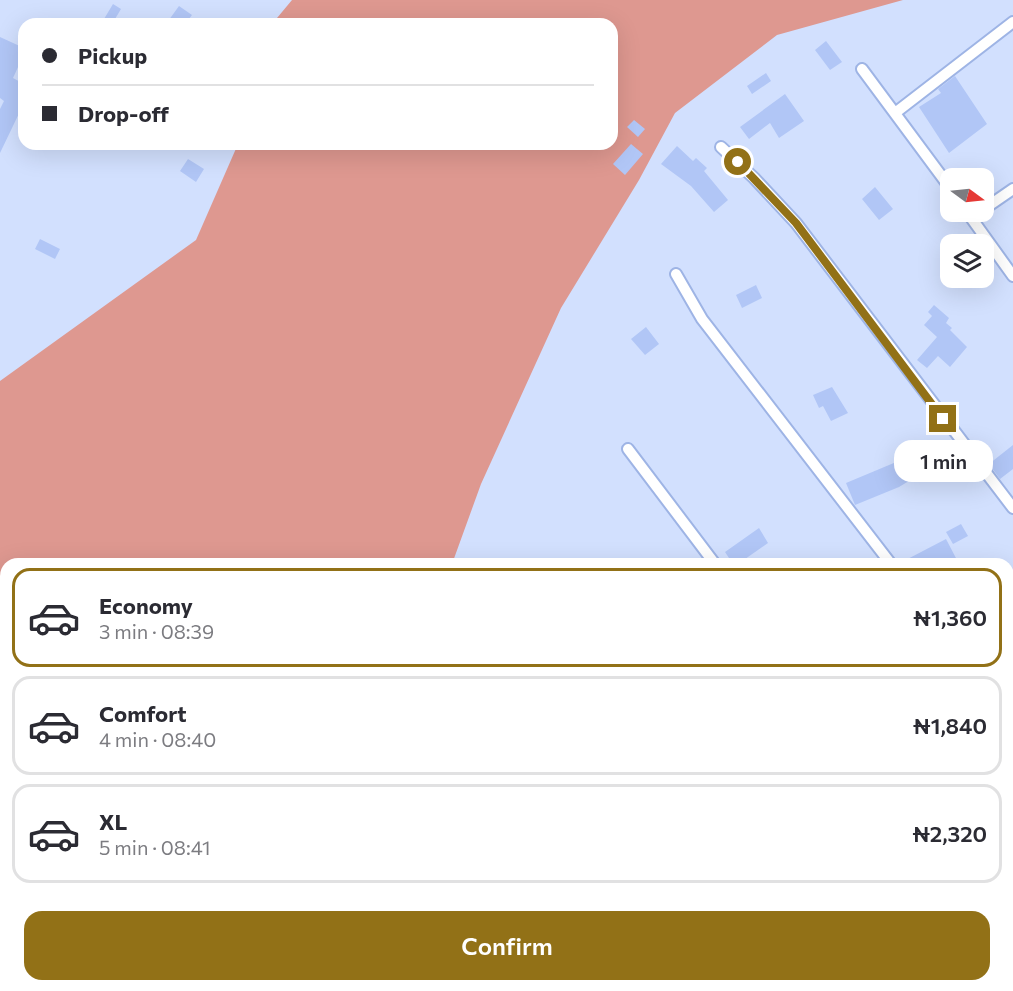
<!DOCTYPE html>
<meta charset="utf-8">
<style>
:root{--surface:#fff;--page:#f2f2f3;--text:#2b2b33;--muted:#7c7c81;--line:#e1e1e2;--accent:#927117}
body{margin:0;font-family:Commissioner,sans-serif;background:var(--page);color:var(--text);height:100vh;display:flex;flex-direction:column;font-size:22px;white-space:nowrap}
*{box-sizing:border-box;margin:0}
p{font-size:20px;color:var(--muted)}
.icon{flex:none;width:33px;height:33px;fill:none;stroke:currentColor;stroke-width:2;stroke-linecap:round;stroke-linejoin:round}
.map{position:relative;flex:1;overflow:hidden}
.panel{position:absolute;left:0px;top:558px;width:1014px;height:434px;display:flex;flex-direction:column;background:var(--surface);border-radius:18px 18px 0 0;box-shadow:0 6px 24px #0002}
.panel>*{flex:none}
.guide{position:absolute;left:18px;top:18px;width:600px;height:132px;border-radius:18px;box-shadow:0 6px 24px #0002;display:grid;align-content:center;height:132px;padding:0 24px;background:var(--surface)}
.needle{width:39px;rotate:105deg}
.tools{position:absolute;left:940px;top:168px;display:grid;gap:12px}
.tools a{display:grid;place-items:center;width:54px;height:54px;border-radius:12px;background:var(--surface);box-shadow:0 6px 24px #0002;font-size:30px}
.end{position:absolute;width:27px;height:27px;margin:-14px;border:8px solid #927117;background:#fff;box-shadow:0 0 0 3px #fff}
.from{border-radius:50%}
.bubble{position:absolute;height:42px;border-radius:18px;background:var(--surface);box-shadow:0 6px 24px #0002;font-size:20px;font-weight:600;line-height:42px;text-align:center}
.guide b{display:flex;align-items:center;gap:21px;height:57px;font-size:22px}
.guide b+b{border-top:2px solid var(--line)}
.guide i{width:15px;height:15px;background:var(--text)}
ul{padding:10px 0 0;list-style:none}
li{display:flex;align-items:center;gap:18px;height:99px;margin:0 12px 9px;padding:0 12px;border:3px solid var(--line);border-radius:18px}
li div{flex:1}
li b{display:block;font-size:22px}
li em{font-style:normal;font-weight:600}
li.on{border-color:var(--accent)}
li>.icon{width:54px;height:54px;stroke-width:1.5}
.cta{display:flex;gap:12px;margin-top:auto;padding:12px 24px}
.cta a{flex:1;height:69px;border-radius:18px;background:var(--accent);color:#fff;font-size:24px;font-weight:600;line-height:69px;text-align:center}
.map>svg:first-child{display:block}
.green{fill:#de9890}
.building{fill:#b1c6f6}
.lines{fill:none;stroke-linecap:round;stroke-linejoin:round}
.street-casing{stroke:#9eb4e5;stroke-width:14}
.street{stroke:#fff;stroke-width:10}
.route{stroke:#927117;stroke-width:8}
</style>
<div class="map">
<svg width="1013" height="991" viewBox="0 0 1013 991">
<rect width="100%" height="100%" fill="#d2e0fe"/>
<!-- green -->
<path class="green" d="M 292,0 L 903,0 L 777,35 L 675,113 L 639,180 L 561,308 L 481,484 L 452,564 L 6,564 L 6,986 L 286,986 L 284,991 L 0,991 L 0,381 L 196,240 L 238,144 L 612,144 L 612,24 L 272,24 Z"/>
<!-- building -->
<path class="building" d="M 113,4 L 121,9 L 112,24 L 101,24 Z
M 179,6 L 192,15 L 185,24 L 166,24 Z
M 0,37 L 24,48 L 24,54 L 13,78 L 24,84 L 24,103 L 0,153 L 0,109 L 4,101 L 0,98 Z
M 826,41 L 842,62 L 830,70 L 815,50 Z
M 766,73 L 771,81 L 752,94 L 747,86 Z
M 955,76 L 987,124 L 949,153 L 919,107 L 941,93 L 938,89 Z
M 785,94 L 804,121 L 779,138 L 770,123 L 749,139 L 740,127 Z
M 634,120 L 645,129 L 638,137 L 627,127 Z
M 631,144 L 643,154 L 625,175 L 613,164 Z
M 677,146 L 693,161 L 696,158 L 707,168 L 704,171 L 728,200 L 714,212 L 691,186 L 661,164 Z
M 188,159 L 204,169 L 196,182 L 180,171 Z
M 875,187 L 893,209 L 879,220 L 862,199 Z
M 40,239 L 60,249 L 55,259 L 35,249 Z
M 756,285 L 762,298 L 742,308 L 736,295 Z
M 934,305 L 949,318 L 946,323 L 952,328 L 950,330 L 967,347 L 950,367 L 938,356 L 927,368 L 917,360 L 937,337 L 924,325 L 932,316 L 928,312 Z
M 646,327 L 659,344 L 645,355 L 631,339 Z
M 832,387 L 848,413 L 831,421 L 823,406 L 819,408 L 813,395 Z
M 1013,445 L 1013,469 L 1000,479 L 989,464 Z
M 915,446 L 927,470 L 899,487 L 855,505 L 846,483 L 901,460 L 898,455 Z
M 961,524 L 968,536 L 953,544 L 946,532 Z
M 759,528 L 768,543 L 738,564 L 733,564 L 725,552 Z
M 946,539 L 957,560 L 948,564 L 898,564 Z"/>
<g class="lines">
<!-- street casing -->
<g class="street-casing">
<path id="street" d="M 862,69 L 951,189
M 895,113 L 1013,22
M 721,147 L 754,178 L 796,223 L 1013,508
M 984,209 L 1013,189
M 967,212 L 1013,276
M 676,274 L 702,319 L 891,564
M 628,449 L 715,564
M 1008,588 L 1013,588
M 1008,692 L 1013,688
M 1008,853 L 1013,849
M 468,986 L 471,991
M 528,991 L 536,986
M 790,991 L 799,986"/>
</g>
<!-- street -->
<use href="#street" class="street"/>
</g>
<g class="lines">
<!-- route -->
<path class="route" d="M 738,162 L 796,223 L 943,419"/>
</g>
</svg>
<div class="tools">
<a><svg class="needle" viewBox="-14 -14 28 28"><path d="M0-13l5 13h-10z" fill="#e53935"/><path d="M0 13l5-13h-10z" fill="#7c7c81"/></svg></a>
<a><svg class="icon" aria-label="layers" viewBox="0 0 24 24"><path d="M12 4l9 5-9 5-9-5zM3 14l9 5 9-5"/></svg></a>
</div>
<i class="end from" style="left:738px;top:162px"></i>
<i class="end" style="left:943px;top:419px"></i>
<div class="bubble" style="left:894px;top:440px;width:99px">1 min</div>
<div class="guide">
<b><i class="from"></i>Pickup</b>
<b><i></i>Drop-off</b>
</div>
<section class="panel">
<ul>
<li class="on"><svg class="icon" aria-label="car" viewBox="0 0 24 24"><path d="M5 17H2v-5l4-1 3-4h7l3 4 3 1v5h-3M9 17h6M6 11h13"/><circle cx="7" cy="17" r="2"/><circle cx="17" cy="17" r="2"/></svg><div><b>Economy</b><p>3 min · 08:39</p></div><em>₦1,360</em></li>
<li><svg class="icon" aria-label="car" viewBox="0 0 24 24"><path d="M5 17H2v-5l4-1 3-4h7l3 4 3 1v5h-3M9 17h6M6 11h13"/><circle cx="7" cy="17" r="2"/><circle cx="17" cy="17" r="2"/></svg><div><b>Comfort</b><p>4 min · 08:40</p></div><em>₦1,840</em></li>
<li><svg class="icon" aria-label="car" viewBox="0 0 24 24"><path d="M5 17H2v-5l4-1 3-4h7l3 4 3 1v5h-3M9 17h6M6 11h13"/><circle cx="7" cy="17" r="2"/><circle cx="17" cy="17" r="2"/></svg><div><b>XL</b><p>5 min · 08:41</p></div><em>₦2,320</em></li>
</ul>
<div class="cta"><a>Confirm</a></div>
</section>
</div>
